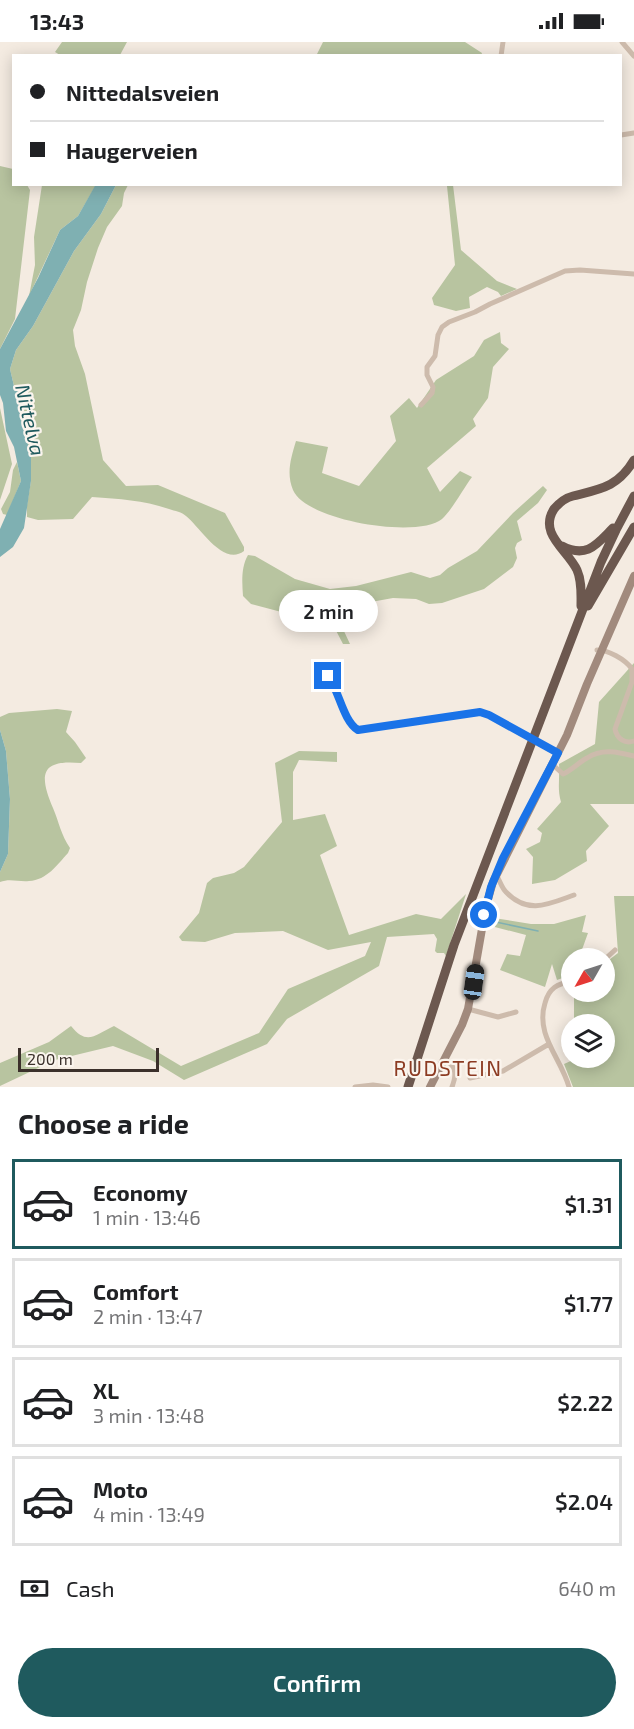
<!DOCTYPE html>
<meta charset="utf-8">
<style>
:root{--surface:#fff;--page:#f6f6f6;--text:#202124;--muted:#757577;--line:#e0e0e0;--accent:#1f5a5e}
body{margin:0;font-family:"Exo 2",sans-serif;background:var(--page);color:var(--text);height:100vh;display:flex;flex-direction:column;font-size:22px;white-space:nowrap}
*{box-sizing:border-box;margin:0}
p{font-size:20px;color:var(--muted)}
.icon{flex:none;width:33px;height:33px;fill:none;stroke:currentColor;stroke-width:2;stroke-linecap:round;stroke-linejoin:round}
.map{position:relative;height:1045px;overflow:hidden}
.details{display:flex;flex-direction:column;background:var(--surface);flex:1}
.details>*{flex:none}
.top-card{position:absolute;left:12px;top:12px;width:610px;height:132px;border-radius:0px;box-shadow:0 3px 15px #0003;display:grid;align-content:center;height:132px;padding:0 18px;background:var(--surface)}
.needle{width:39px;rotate:231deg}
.tools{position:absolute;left:561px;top:906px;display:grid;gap:12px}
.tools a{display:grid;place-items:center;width:54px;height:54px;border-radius:50%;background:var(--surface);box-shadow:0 3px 15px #0003;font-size:30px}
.scale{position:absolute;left:18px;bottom:15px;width:141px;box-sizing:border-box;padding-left:6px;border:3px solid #3b302b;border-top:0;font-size:16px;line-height:21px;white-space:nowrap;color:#3b302b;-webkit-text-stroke:4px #fbf5ee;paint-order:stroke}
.end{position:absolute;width:27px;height:27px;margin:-14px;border:8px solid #1a73e8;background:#fff;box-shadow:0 0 0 3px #fff}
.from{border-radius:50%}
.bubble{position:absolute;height:42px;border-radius:21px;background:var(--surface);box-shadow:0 3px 15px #0003;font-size:20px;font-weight:600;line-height:42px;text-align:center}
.car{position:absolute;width:18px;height:36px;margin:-18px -9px;border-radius:8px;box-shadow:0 0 4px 2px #0007;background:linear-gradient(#222 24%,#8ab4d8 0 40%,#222 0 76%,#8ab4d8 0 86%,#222 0)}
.top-card b{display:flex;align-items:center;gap:21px;height:57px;font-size:22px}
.top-card b+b{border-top:2px solid var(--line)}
.top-card i{width:15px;height:15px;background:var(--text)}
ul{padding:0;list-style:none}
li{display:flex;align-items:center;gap:18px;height:90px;margin:0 12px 9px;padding:0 6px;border:3px solid var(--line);border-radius:0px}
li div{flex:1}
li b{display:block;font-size:22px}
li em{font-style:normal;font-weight:600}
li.selected{border-color:var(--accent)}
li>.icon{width:54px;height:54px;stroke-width:1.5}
h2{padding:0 18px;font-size:27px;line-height:72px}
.pay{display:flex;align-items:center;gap:15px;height:66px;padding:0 18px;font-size:22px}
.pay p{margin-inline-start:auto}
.action{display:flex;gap:12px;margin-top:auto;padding:12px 18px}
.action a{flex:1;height:69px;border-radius:36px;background:var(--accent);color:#fff;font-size:24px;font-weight:600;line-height:69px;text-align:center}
.status{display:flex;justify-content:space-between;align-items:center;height:42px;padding:0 30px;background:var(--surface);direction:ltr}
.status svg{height:16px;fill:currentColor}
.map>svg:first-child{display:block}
.green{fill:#b8c4a0}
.water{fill:#7fb0b2}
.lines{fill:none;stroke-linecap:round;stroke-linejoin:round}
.stream{stroke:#7fb0b2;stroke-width:1.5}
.minor{stroke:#cdbbac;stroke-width:5}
.secondary{stroke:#a18a7d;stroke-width:8}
.trunk{stroke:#6c584f;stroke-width:9}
.minor-bridge{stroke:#cdbbac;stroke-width:5}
.route{stroke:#1a73e8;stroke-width:8}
.labels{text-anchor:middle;stroke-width:4.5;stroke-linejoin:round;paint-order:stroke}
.water-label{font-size:20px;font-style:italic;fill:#1f5a5e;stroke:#fbf5ee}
.quarter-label{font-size:21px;letter-spacing:1.5px;fill:#8c3b22;stroke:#fbf5ee}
</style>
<div class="status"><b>13:43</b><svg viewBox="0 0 49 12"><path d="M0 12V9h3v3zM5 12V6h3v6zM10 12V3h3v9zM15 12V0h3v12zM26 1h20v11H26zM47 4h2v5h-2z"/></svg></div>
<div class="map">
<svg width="634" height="1045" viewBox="0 0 634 1045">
<rect width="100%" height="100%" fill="#f4ebe1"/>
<!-- green -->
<path class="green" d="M 62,0 L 127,0 L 120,13 L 60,13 L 55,10 Z
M 323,0 L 465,0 L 482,11 L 481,14 L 316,14 Z
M 0,124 L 13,127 L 14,142 L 27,143 L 30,148 L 15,277 L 0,307 Z
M 75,142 L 77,144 L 96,143 L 78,174 L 60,188 L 29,254 L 35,223 L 34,195 L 42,143 Z
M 116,143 L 128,143 L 124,151 L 122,164 L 107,185 L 98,206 L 87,240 L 81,268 L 73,288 L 75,304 L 85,332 L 103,418 L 126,444 L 158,443 L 225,471 L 244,505 L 244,509 C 223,525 200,485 186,474 C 182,470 175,469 169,467 C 142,458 120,457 92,455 L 73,477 L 38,478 L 27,475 L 27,463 L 31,439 L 31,413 L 21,377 L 20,353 L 14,344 L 10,327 L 16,308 L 33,284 L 74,209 L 101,172 Z
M 453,143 L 461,208 L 497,239 L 517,247 L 501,254 L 498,250 L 487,245 L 469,255 L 470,266 L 456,269 L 434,263 L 432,256 L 455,223 L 447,144 Z
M 500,290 L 501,301 L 509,307 L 493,325 L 488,356 L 473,377 L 476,384 L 427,426 L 440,450 L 460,429 L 472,435 C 463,447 452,468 442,477 C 418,497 306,479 293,448 C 286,431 291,416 296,399 L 328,405 L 322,431 L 359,444 L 396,399 L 390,374 L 409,356 L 417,366 L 436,338 L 474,314 L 484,298 Z
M 0,366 L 12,422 L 0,458 Z
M 17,420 L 21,439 L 7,473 L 3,472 L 1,467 L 10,450 L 13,428 Z
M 543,444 L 547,448 L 538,461 L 517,479 L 522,498 L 517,501 L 515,506 L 517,516 L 513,525 L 484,547 L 442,561 L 429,562 L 416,557 L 393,556 L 338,566 L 336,572 L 350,602 L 343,602 L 330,577 L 322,572 L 304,576 L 251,562 L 243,554 C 242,540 241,525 248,513 L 255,514 L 295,537 L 330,547 L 356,544 L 411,530 L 430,536 L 440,533 L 448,526 L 477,509 L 513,471 Z
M 634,621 L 634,762 L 590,762 L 609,784 L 586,809 L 587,819 L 555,838 L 532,842 L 533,815 L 526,807 L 540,800 L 542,791 L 537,787 L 561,760 C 557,747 560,736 559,722 L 595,702 L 599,660 Z
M 57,667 L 72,669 L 66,690 L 75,700 L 86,716 L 81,721 C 40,717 39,733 53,766 C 59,780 61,793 70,806 L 68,811 C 57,823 47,838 29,839 C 18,840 10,836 0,840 L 0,830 L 8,812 L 10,757 L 6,709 L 0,688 L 0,675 L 9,671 Z
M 299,709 L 337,710 L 337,720 L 299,718 L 293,730 L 293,778 L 325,772 L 337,804 L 320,813 L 349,893 L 416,872 L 441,877 L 466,852 L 446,914 L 444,911 L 437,911 L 435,909 L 437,897 L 434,892 L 387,895 L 379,924 L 287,977 L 267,1002 L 184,1038 L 153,1019 L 113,1004 L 55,1018 L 0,1044 L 0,1021 L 49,1000 L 71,984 C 87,1004 95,993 114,984 L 181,1024 L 259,991 L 288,947 L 365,914 L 371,900 L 328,908 L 283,889 L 235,891 L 205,900 L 182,899 L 179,895 L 199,871 L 207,841 L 213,836 L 234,831 L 244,825 L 282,780 L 275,721 Z
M 614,854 L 634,854 L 634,1045 L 573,1045 L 564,1022 L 573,1018 L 573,1016 L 604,1016 L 604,982 L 574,982 L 574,950 L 604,950 L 605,921 L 618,911 Z
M 586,873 L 582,890 L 588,891 L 579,916 L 572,916 L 571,933 L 557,938 L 552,922 L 545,945 L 500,928 L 507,912 L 520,914 L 526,893 L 491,884 L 494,876 L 531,882 L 554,882 Z"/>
<!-- water -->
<path class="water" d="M 96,142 L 116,143 L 101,172 L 74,209 L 33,284 L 16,308 L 10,327 L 14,344 L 20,353 L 21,377 L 31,413 L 31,439 L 24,486 L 13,505 L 0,515 L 0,487 L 21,439 L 14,405 L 6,389 L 3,361 L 0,353 L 0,307 L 38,236 L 60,188 L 78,174 Z
M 0,688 L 6,709 L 10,757 L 8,812 L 0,830 Z"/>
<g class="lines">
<!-- stream -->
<path class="stream" d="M 491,879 L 538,889"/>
<!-- minor -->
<path class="minor" d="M 622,0 L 634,14
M 501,14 L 503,0
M 621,93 L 634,91
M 421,363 L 432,351 L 433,345 L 427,333 L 427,325 L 435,314 L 438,293 L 442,285 L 449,280 L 475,270 L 490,262 L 565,229 L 580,228 L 634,232
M 597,608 C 608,608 625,617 632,627 L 632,640 L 615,687 C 617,697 625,702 634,699
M 328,634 C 339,648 343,678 358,688 L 474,670 L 489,673 L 520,691
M 552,722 L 563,732 C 572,728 578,721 587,716 C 602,706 618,710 634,714
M 496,833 C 500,838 501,845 506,850 C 528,873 549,862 574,853
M 604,918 L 615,908
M 468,967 L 498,975 L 516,970
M 445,1017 C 456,1025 457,1032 452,1045
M 470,1036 L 503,1029 L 549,1002
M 355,1045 L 373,1043 L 388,1045
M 569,1045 C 561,1016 535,993 545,961 C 549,946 557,942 572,939"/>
<!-- secondary -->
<path class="secondary" d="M 430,1045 L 462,983 L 468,967 L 486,864 L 493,840 L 567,693 L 587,642 L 634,534"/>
<!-- trunk -->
<path class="trunk" d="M 562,504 C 587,517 597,502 613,486
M 581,564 C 581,552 582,539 577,528 C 568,508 538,492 554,467 C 559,461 565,456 573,454 C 601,447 618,445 634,418
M 588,564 L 634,485
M 408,1045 L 454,903 L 601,520 L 616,488 L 634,454"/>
<!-- minor-bridge -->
<path class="minor-bridge" d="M 520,691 L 549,707"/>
</g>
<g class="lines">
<!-- route -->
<path class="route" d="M 328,634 C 339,648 343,679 358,688 L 480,670 L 489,673 L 558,711 L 503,816 L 491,845 L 484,873"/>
</g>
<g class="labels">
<!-- water labels -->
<g class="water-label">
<text transform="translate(30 378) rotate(77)" y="7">Nittelva</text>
</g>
<!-- quarter labels -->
<g class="quarter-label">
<text x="448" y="1034">RUDSTEIN</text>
</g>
</g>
</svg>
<div class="tools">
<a><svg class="needle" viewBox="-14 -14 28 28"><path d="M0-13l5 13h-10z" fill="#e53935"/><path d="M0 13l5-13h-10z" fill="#757577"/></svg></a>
<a><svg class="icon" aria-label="layers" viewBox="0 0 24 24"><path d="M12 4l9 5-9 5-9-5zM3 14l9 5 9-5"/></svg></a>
</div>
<div class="scale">200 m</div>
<i class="end from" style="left:484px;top:873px"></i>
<i class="end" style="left:328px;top:634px"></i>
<div class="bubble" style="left:279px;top:548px;width:99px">2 min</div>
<i class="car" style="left:474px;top:940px;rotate:8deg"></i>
<div class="top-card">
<b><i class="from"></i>Nittedalsveien</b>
<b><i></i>Haugerveien</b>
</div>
</div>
<section class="details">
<h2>Choose a ride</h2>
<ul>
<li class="selected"><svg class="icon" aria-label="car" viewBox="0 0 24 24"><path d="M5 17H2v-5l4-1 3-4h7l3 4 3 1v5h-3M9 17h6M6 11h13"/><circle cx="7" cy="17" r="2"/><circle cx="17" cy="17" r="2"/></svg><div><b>Economy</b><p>1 min · 13:46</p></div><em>$1.31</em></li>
<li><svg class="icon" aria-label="car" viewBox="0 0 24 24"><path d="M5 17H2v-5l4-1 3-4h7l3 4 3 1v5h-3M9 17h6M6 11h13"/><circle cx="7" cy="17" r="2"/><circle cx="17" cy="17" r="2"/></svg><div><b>Comfort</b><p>2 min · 13:47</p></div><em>$1.77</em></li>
<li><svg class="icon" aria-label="car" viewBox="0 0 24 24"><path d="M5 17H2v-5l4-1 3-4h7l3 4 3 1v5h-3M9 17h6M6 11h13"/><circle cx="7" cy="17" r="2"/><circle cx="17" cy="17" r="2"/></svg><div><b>XL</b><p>3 min · 13:48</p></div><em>$2.22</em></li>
<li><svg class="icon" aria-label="car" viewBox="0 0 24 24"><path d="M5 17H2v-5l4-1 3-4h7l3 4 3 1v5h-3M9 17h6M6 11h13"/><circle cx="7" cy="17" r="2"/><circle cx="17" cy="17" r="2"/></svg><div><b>Moto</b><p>4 min · 13:49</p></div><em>$2.04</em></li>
</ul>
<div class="pay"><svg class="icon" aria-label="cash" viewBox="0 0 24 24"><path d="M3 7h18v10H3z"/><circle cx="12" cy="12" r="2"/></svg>Cash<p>640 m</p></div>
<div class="action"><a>Confirm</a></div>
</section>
